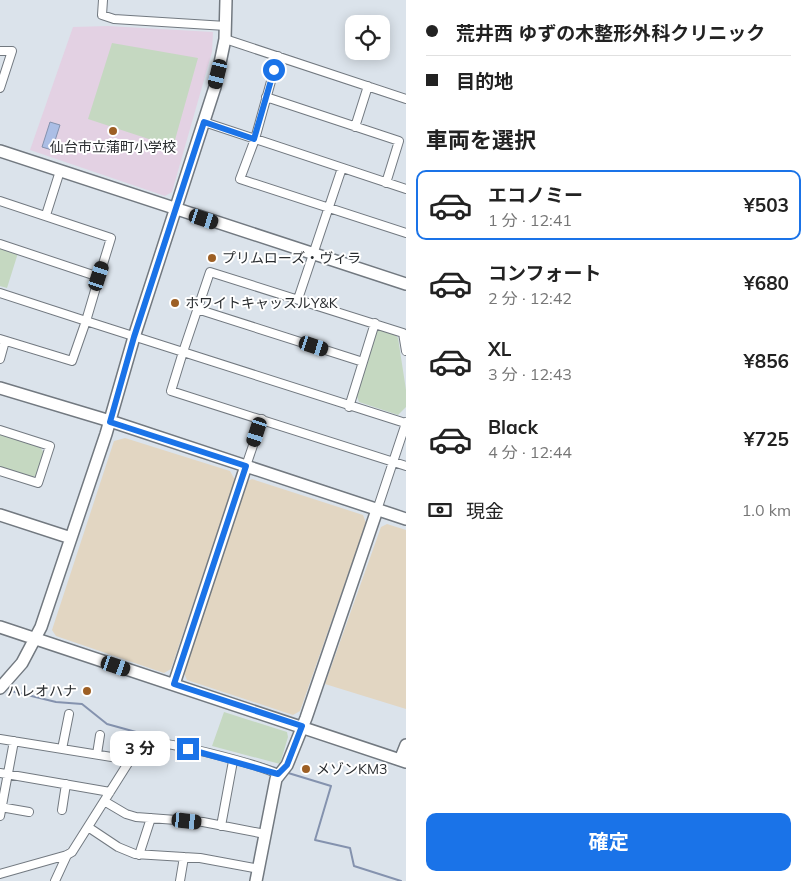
<!DOCTYPE html>
<html lang="ja">
<meta charset="utf-8">
<style>
:root{--surface:#fff;--page:#f6f6f6;--text:#222;--muted:#767676;--line:#e0e0e0;--accent:#1a73e8}
body{margin:0;font-family:Mulish,"Noto Sans JP",sans-serif;background:var(--page);color:var(--text);height:100vh;display:flex;flex-direction:column;font-size:19px;white-space:nowrap}
*{box-sizing:border-box;margin:0}
p{font-size:16px;color:var(--muted)}
.icon{flex:none;width:28px;height:28px;fill:none;stroke:currentColor;stroke-width:2;stroke-linecap:round;stroke-linejoin:round}
.map{position:relative;flex:1;overflow:hidden}
.drawer{display:flex;flex-direction:column;background:var(--surface);width:405px}
.drawer>*{flex:none}
.hud{display:grid;align-content:center;height:110px;padding:0 20px;background:var(--surface)}
.tools{position:absolute;left:345px;top:15px;display:grid;gap:10px}
.tools a{display:grid;place-items:center;width:45px;height:45px;border-radius:10px;background:var(--surface);box-shadow:0 2px 12px #0003;font-size:25px}
.end{position:absolute;width:22px;height:22px;margin:-11px;border:6px solid #1a73e8;background:#fff;box-shadow:0 0 0 2px #fff}
.from{border-radius:50%}
.bubble{position:absolute;height:35px;border-radius:10px;background:var(--surface);box-shadow:0 2px 12px #0003;font-size:16px;font-weight:700;line-height:35px;text-align:center}
.car{position:absolute;width:15px;height:30px;margin:-15px -8px;border-radius:6px;box-shadow:0 0 4px 1px #0007;background:linear-gradient(#222 24%,#8ab4d8 0 40%,#222 0 76%,#8ab4d8 0 86%,#222 0)}
.hud b{display:flex;align-items:center;gap:18px;height:48px;font-size:19px}
.hud b+b{border-top:1px solid var(--line)}
.hud i{width:12px;height:12px;background:var(--text)}
ul{padding:0;list-style:none}
li{display:flex;align-items:center;gap:15px;height:70px;margin:0 10px 8px;padding:0 10px;border:2px solid transparent;border-radius:10px}
li div{flex:1}
li b{display:block;font-size:19px}
li em{font-style:normal;font-weight:700}
li.on{border-color:var(--accent)}
li>.icon{width:45px;height:45px;stroke-width:1.5}
h2{padding:0 20px;font-size:22px;line-height:60px}
.pay{display:flex;align-items:center;gap:12px;height:55px;padding:0 20px;font-size:19px}
.pay p{margin-inline-start:auto}
.action{display:flex;gap:10px;margin-top:auto;padding:10px 20px}
.action a{flex:1;height:58px;border-radius:10px;background:var(--accent);color:#fff;font-size:20px;font-weight:700;line-height:58px;text-align:center}
main{display:flex;flex:1;min-height:0}
.map>svg:first-child{display:block}
.commercial{fill:#e2d6c2}
.education{fill:#e3d1e3}
.green{fill:#c5d8c1}
.water{fill:#abbee5;stroke:#8492ae}
.lines{fill:none;stroke-linecap:round;stroke-linejoin:round}
.stream{stroke:#8492ae;stroke-width:2}
.street-casing{stroke:#727980;stroke-width:10}
.secondary-casing{stroke:#727980;stroke-width:14}
.street{stroke:#fff;stroke-width:8}
.secondary{stroke:#fff;stroke-width:11}
.route{stroke:#1a73e8;stroke-width:6}
.poi-dot{fill:#9d5f24;stroke:#fff;stroke-width:2}
.labels{text-anchor:middle;stroke-width:4;stroke-linejoin:round;paint-order:stroke}
.poi-label{font-size:14px;fill:#292c2f;stroke:#fff;text-anchor:start}
</style>
<main>
<div class="map">
<svg width="406" height="881" viewBox="0 0 406 881">
<rect width="100%" height="100%" fill="#dbe3eb"/>
<!-- commercial -->
<path class="commercial" d="M 125,438 L 230,471 L 235,480 L 171,669 L 164,673 L 56,636 L 52,630 L 114,441 Z
M 252,479 L 363,515 L 366,523 L 300,711 L 293,715 L 187,680 L 184,673 L 244,483 Z
M 387,524 L 406,530 L 406,709 L 325,684 L 381,527 Z"/>
<!-- education -->
<path class="education" d="M 108,26 L 213,32 L 212,52 L 172,192 L 165,196 L 30,150 L 73,27 Z"/>
<!-- green -->
<path class="green" d="M 112,43 L 198,58 L 173,147 L 88,119 Z
M 0,247 L 18,253 L 7,288 L 0,286 Z
M 381,328 L 393,332 L 398,338 L 406,390 L 406,407 L 398,415 L 359,402 L 356,394 L 376,331 Z
M 0,434 L 40,447 L 44,453 L 36,476 L 32,477 L 0,468 Z
M 224,712 L 287,732 L 288,737 L 280,764 L 212,746 Z"/>
<!-- water -->
<path class="water" d="M 50,122 L 60,125 L 52,150 L 42,147 Z"/>
<g class="lines">
<!-- stream -->
<path class="stream" d="M 11,691 L 56,702 L 82,704 L 107,724 L 136,732 L 148,739
M 252,761 L 279,769
M 285,772 L 331,786 L 315,840 L 350,848 L 354,866 L 401,881"/>
<!-- street casing -->
<g class="street-casing">
<path id="street" d="M 103,0 L 102,15 L 114,19 L 226,26
M 225,39 L 406,99
M 0,51 L 12,51 L 0,88
M 278,56 L 255,139 L 240,179 L 406,233
M 266,97 L 399,141 L 386,183
M 204,122 L 406,189
M 355,127 L 368,86
M 0,201 L 111,238 L 99,277
M 46,215 L 60,171
M 0,244 L 99,277 L 86,321 L 183,352 L 171,391 L 406,466
M 0,293 L 86,321 L 72,361 L 0,339
M 298,299 L 342,168
M 197,309 L 363,362
M 406,351 L 403,333 L 210,272 L 183,352 L 405,423 L 406,422
M 0,359 L 5,341
M 349,407 L 375,323
M 0,430 L 50,446 L 38,483 L 0,471
M 246,466 L 262,419
M 377,510 L 406,423
M 0,739 L 130,760
M 62,749 L 69,714
M 97,754 L 100,735
M 0,773 L 110,792
M 104,801 L 126,814 L 136,817 L 203,822 L 265,834
M 0,807 L 29,812
M 62,810 L 66,784
M 0,816 L 14,741
M 221,826 L 233,761
M 88,827 L 118,847 L 135,854 L 200,858 L 259,869
M 139,855 L 151,818
M 0,874 L 67,855 L 72,852 L 130,760 L 143,743 C 161,738 259,765 278,774
M 55,881 L 67,855
M 180,881 L 184,857"/>
</g>
<!-- secondary casing -->
<g class="secondary-casing">
<path id="secondary" d="M 0,151 L 406,284
M 0,388 L 110,421 L 406,519
M 0,515 L 71,538
M 0,627 L 406,762
M 174,684 L 246,466
M 0,688 L 22,663 L 41,627 L 106,434 L 134,337 L 215,87 L 225,39 L 226,0
M 400,760 L 406,745
M 256,881 L 276,779 L 287,765 L 306,718 L 377,510"/>
</g>
<!-- street -->
<use href="#street" class="street"/>
<!-- secondary -->
<use href="#secondary" class="secondary"/>
</g>
<g class="lines">
<!-- route -->
<path class="route" d="M 188,749 L 278,774 L 287,765 L 302,726 L 174,684 L 246,466 L 110,422 L 134,337 L 204,122 L 254,139 L 274,70"/>
</g>
<!-- markers -->
<g class="poi-dot">
<circle cx="113" cy="131" r="5"/>
<circle cx="212" cy="258" r="5"/>
<circle cx="175" cy="303" r="5"/>
<circle cx="87" cy="691" r="5"/>
<circle cx="306" cy="769" r="5"/>
</g>
<g class="labels">
<!-- poi labels -->
<g class="poi-label">
<text x="113" y="152" text-anchor="middle">仙台市立蒲町小学校</text>
<text x="222" y="263">プリムローズ・ヴィラ</text>
<text x="185" y="308">ホワイトキャッスルY&amp;K</text>
<text x="77" y="696" text-anchor="end">ハレオハナ</text>
<text x="316" y="774">メゾンKM3</text>
</g>
</g>
</svg>
<div class="tools">
<a><svg class="icon" aria-label="locate" viewBox="0 0 24 24"><circle cx="12" cy="12" r="6"/><path d="M12 2v4M12 18v4M2 12h4M18 12h4"/></svg></a>
</div>
<i class="end from" style="left:274px;top:70px"></i>
<i class="end" style="left:188px;top:749px"></i>
<div class="bubble" style="left:110px;top:731px;width:60px">3 分</div>
<i class="car" style="left:218px;top:74px;rotate:194deg"></i>
<i class="car" style="left:204px;top:219px;rotate:108deg"></i>
<i class="car" style="left:99px;top:276px;rotate:18deg"></i>
<i class="car" style="left:314px;top:346px;rotate:108deg"></i>
<i class="car" style="left:257px;top:432px;rotate:198deg"></i>
<i class="car" style="left:116px;top:666px;rotate:109deg"></i>
<i class="car" style="left:187px;top:821px;rotate:96deg"></i>
</div>
<section class="drawer">
<div class="hud">
<b><i class="from"></i>荒井西 ゆずの木整形外科クリニック</b>
<b><i></i>目的地</b>
</div>
<h2>車両を選択</h2>
<ul>
<li class="on"><svg class="icon" aria-label="car" viewBox="0 0 24 24"><path d="M5 17H2v-5l4-1 3-4h7l3 4 3 1v5h-3M9 17h6M6 11h13"/><circle cx="7" cy="17" r="2"/><circle cx="17" cy="17" r="2"/></svg><div><b>エコノミー</b><p>1 分 · 12:41</p></div><em>¥503</em></li>
<li><svg class="icon" aria-label="car" viewBox="0 0 24 24"><path d="M5 17H2v-5l4-1 3-4h7l3 4 3 1v5h-3M9 17h6M6 11h13"/><circle cx="7" cy="17" r="2"/><circle cx="17" cy="17" r="2"/></svg><div><b>コンフォート</b><p>2 分 · 12:42</p></div><em>¥680</em></li>
<li><svg class="icon" aria-label="car" viewBox="0 0 24 24"><path d="M5 17H2v-5l4-1 3-4h7l3 4 3 1v5h-3M9 17h6M6 11h13"/><circle cx="7" cy="17" r="2"/><circle cx="17" cy="17" r="2"/></svg><div><b>XL</b><p>3 分 · 12:43</p></div><em>¥856</em></li>
<li><svg class="icon" aria-label="car" viewBox="0 0 24 24"><path d="M5 17H2v-5l4-1 3-4h7l3 4 3 1v5h-3M9 17h6M6 11h13"/><circle cx="7" cy="17" r="2"/><circle cx="17" cy="17" r="2"/></svg><div><b>Black</b><p>4 分 · 12:44</p></div><em>¥725</em></li>
</ul>
<div class="pay"><svg class="icon" aria-label="cash" viewBox="0 0 24 24"><path d="M3 7h18v10H3z"/><circle cx="12" cy="12" r="2"/></svg>現金<p>1.0 km</p></div>
<div class="action"><a>確定</a></div>
</section>
</main>
